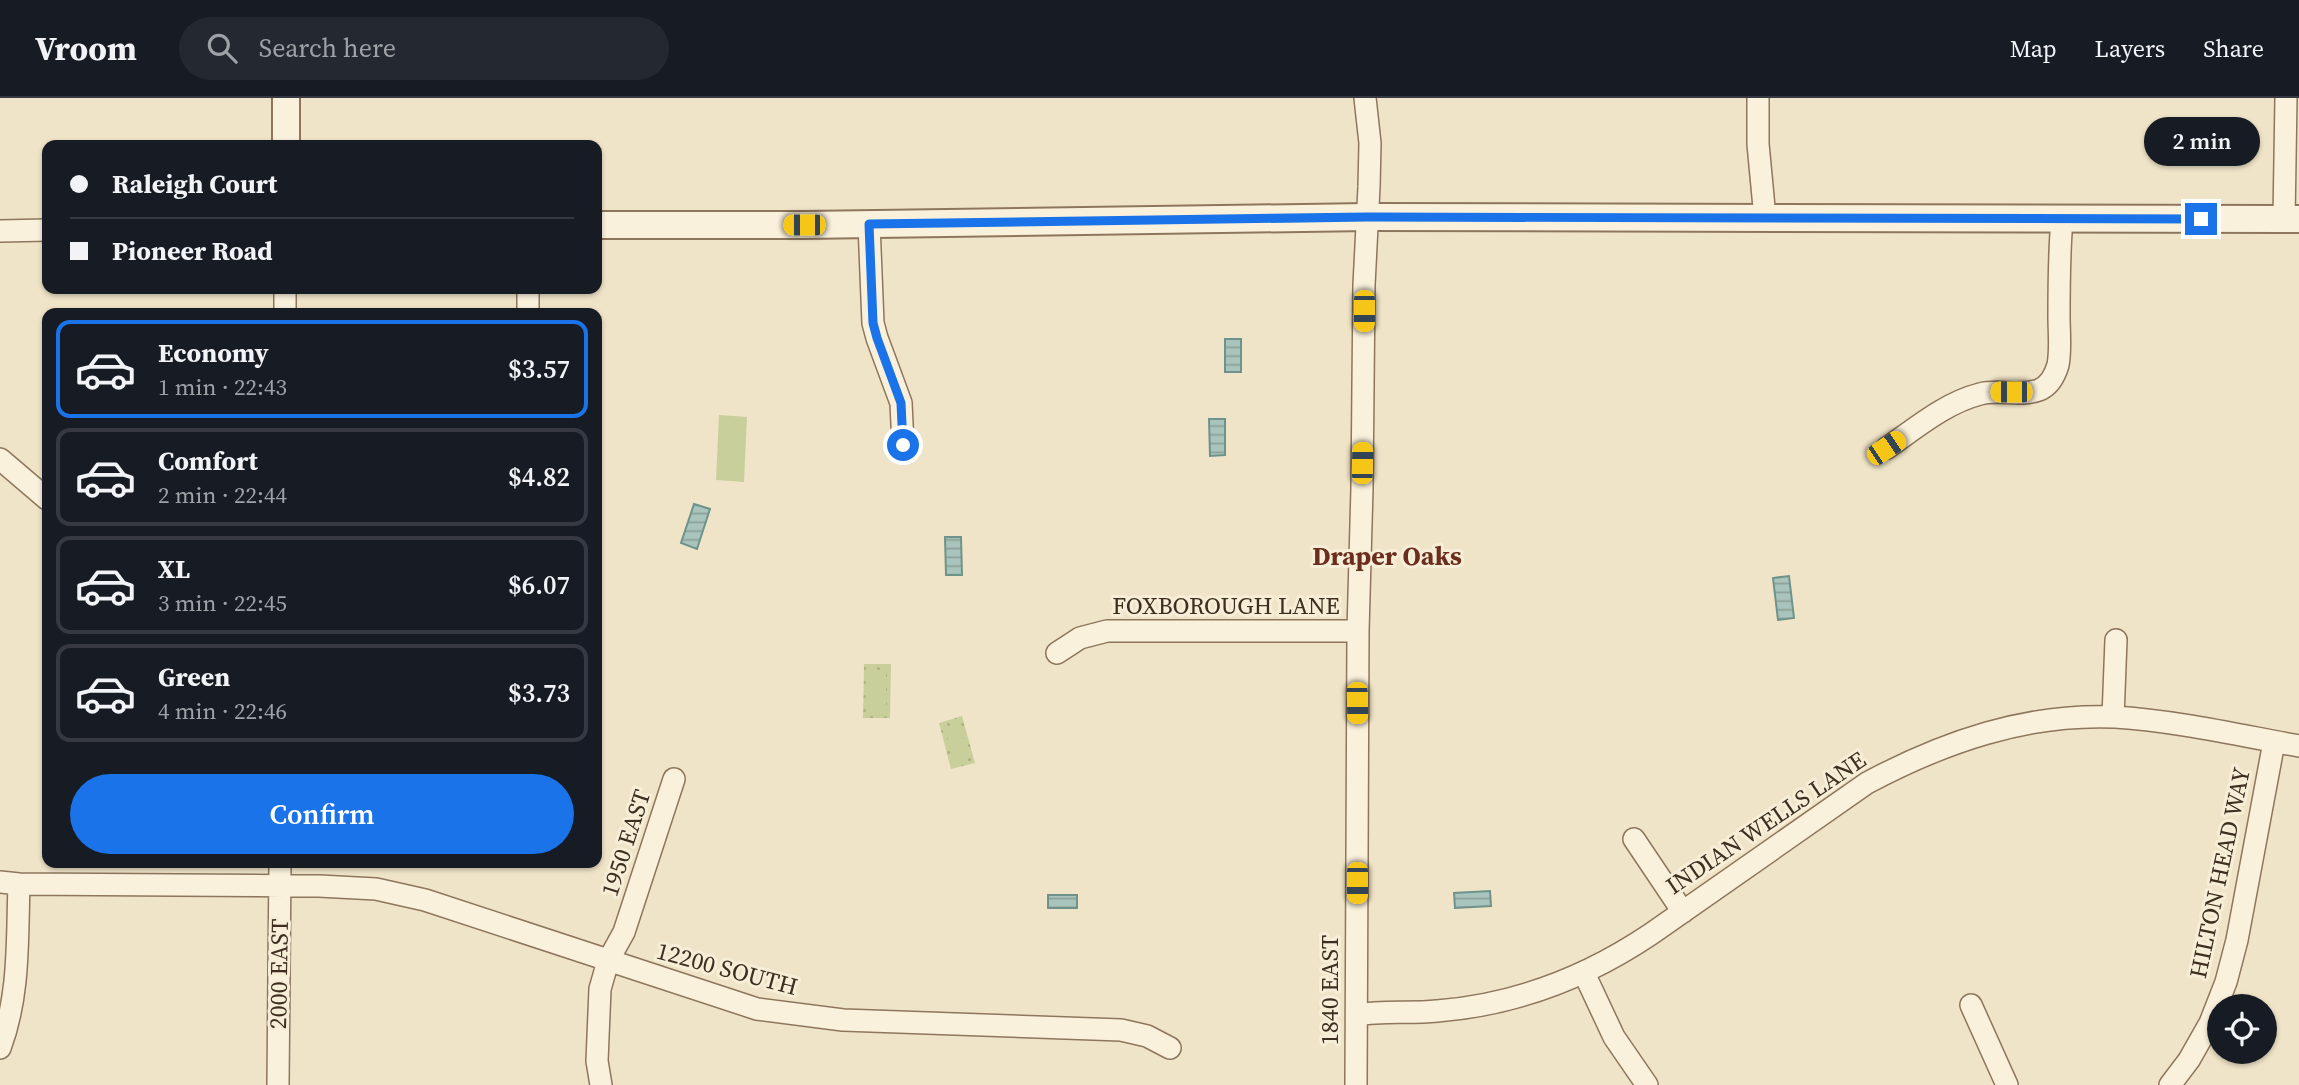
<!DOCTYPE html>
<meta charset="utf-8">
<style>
:root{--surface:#171b24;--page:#242831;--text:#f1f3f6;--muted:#9ea1a6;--line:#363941;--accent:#1a73e8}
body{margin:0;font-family:"Source Serif 4",serif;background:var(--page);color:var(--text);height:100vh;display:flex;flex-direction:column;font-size:26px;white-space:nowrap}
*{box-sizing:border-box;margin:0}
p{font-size:23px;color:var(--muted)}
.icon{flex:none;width:38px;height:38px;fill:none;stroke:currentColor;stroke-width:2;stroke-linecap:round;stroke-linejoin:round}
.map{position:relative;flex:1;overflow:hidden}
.drawer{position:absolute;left:42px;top:210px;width:560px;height:560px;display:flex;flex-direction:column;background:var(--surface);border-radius:14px;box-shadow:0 2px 5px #0004}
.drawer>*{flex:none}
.banner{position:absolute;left:42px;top:42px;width:560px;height:154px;border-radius:14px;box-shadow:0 2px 5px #0004;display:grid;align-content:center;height:154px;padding:0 28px;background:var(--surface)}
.fabs{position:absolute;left:2207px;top:896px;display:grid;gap:14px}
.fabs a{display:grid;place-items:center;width:70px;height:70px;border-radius:50%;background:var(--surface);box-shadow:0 2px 5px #0004;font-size:35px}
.end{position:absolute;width:32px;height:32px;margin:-16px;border:9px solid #1a73e8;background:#fff;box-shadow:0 0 0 4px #fff}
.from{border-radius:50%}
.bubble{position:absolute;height:49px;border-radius:24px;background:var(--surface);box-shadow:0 2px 5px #0004;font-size:23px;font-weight:600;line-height:49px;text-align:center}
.car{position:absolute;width:21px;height:42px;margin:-21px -10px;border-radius:9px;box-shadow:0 0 5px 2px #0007;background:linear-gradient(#f5c518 24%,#345 0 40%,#f5c518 0 76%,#345 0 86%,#f5c518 0)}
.banner b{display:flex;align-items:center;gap:24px;height:66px;font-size:26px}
.banner b+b{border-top:2px solid var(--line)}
.banner i{width:18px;height:18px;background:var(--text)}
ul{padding:12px 0 0;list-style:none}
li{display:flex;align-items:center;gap:21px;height:98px;margin:0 14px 10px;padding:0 14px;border:4px solid var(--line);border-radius:14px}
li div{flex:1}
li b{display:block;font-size:26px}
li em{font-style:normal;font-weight:600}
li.active{border-color:var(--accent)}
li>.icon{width:63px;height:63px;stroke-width:1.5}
.action{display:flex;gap:14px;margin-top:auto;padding:14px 28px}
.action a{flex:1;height:80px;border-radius:42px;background:var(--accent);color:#fff;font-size:28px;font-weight:600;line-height:80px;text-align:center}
header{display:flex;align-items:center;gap:42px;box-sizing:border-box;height:98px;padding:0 35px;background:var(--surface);border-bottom:2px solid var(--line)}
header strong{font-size:33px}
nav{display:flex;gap:38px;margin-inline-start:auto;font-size:24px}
.search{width:490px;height:63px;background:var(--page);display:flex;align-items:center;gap:18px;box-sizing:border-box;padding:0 24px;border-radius:38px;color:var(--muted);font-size:26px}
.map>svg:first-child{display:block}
.grass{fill:url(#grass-dots)}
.garden{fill:#c9cf9b}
.water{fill:url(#water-rules);stroke:#6f938a;stroke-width:2}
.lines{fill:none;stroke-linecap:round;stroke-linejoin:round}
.minor-casing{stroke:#8d765c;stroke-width:24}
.tertiary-casing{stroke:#8d765c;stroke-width:30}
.minor{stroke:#faf1dc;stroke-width:21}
.tertiary{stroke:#faf1dc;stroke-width:26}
.route{stroke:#1a73e8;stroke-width:9}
.labels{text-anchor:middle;stroke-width:6;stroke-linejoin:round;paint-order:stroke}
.street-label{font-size:24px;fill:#3d2e20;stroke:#f7eed8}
.neighbourhood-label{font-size:26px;font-weight:bold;fill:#6b2e1e;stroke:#f7eed8}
</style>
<header>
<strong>Vroom</strong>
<div class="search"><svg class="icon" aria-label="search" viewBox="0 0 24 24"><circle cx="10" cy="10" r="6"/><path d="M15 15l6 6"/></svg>Search here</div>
<nav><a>Map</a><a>Layers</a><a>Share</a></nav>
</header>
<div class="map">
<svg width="2299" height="987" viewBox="0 0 2299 987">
<defs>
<pattern id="grass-dots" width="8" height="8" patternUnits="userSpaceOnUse" patternTransform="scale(1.75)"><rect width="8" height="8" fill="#c9cf9b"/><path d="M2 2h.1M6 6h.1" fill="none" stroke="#aeb285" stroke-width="1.8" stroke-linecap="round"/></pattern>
<pattern id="water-rules" width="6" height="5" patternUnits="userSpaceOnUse" patternTransform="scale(1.75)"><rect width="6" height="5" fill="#a9c4bc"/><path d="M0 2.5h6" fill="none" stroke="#8ba098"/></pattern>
</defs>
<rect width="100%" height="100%" fill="#f0e4c8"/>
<!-- grass -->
<path class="grass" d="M 864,566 L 891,566 L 890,620 L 863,620 Z
M 962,618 L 975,665 L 951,671 L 939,625 Z"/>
<!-- garden -->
<path class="garden" d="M 719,317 L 747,319 L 744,384 L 716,382 Z
M 866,572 L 886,572 L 886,614 L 866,614 Z
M 960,626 L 969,660 L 954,664 L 945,630 Z"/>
<!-- water -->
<path class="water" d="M 1225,241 L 1241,241 L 1241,274 L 1225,274 Z
M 1209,321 L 1225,321 L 1225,357 L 1210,358 Z
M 694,406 L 710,411 L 697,451 L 681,445 Z
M 945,439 L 961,439 L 962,477 L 946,477 Z
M 1789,478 L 1794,520 L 1778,522 L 1773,480 Z
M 1490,793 L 1491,808 L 1455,810 L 1454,795 Z
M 1048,797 L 1077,797 L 1077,810 L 1048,810 Z"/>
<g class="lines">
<!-- minor casing -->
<g class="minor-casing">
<path id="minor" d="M 1758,0 L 1758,46 L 1765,120
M 2284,121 L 2286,0
M 869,126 L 873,225 L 877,240 L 901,305 L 903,347
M 0,133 L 47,132
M 528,191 L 528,215
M 285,215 L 285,191
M 1887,350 C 1916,330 1945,305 1980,296 C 1999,291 2020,299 2039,292 C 2049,288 2055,277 2058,267 C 2061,252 2059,234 2059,219 C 2059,186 2059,154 2062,122
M 0,361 L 47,401
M 1057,555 L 1080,540 L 1107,533 L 1358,533
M 2113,619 L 2116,542
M 1634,741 L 1683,814
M 0,784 L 19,786 L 319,788 L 376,791 L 425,802 L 757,911 L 843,922 L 1121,932 L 1147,938 L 1170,950
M 1584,875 L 1614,939 L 1647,987
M 1971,907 L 2007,987
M 1357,917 C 1383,912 1410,916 1437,913 C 1514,907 1587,879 1651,836 L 1867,685 C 1944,644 2027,615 2115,619 C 2177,623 2238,637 2299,648
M 0,950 C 20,897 17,841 19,786
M 278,987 L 280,765
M 601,987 L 597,963 L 600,891 L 608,863 L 624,834 L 674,681
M 1356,987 L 1358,533 L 1362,390 L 1364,187 L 1369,89 L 1370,45 L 1365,0
M 2170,987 L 2189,962 L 2210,925 L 2226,884 L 2237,842 L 2274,644"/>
</g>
<!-- tertiary casing -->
<g class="tertiary-casing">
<path id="tertiary" d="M 286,0 L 286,47
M 597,127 L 804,127 L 1368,119 L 2299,121"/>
</g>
<!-- minor -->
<use href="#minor" class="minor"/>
<!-- tertiary -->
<use href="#tertiary" class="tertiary"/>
</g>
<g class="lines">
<!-- route -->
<path class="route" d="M 903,347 L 901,305 L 877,240 L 873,225 L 869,126 L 1368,119 L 2201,121"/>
</g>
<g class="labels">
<!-- street labels -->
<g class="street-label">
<text x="1226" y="516">FOXBOROUGH LANE</text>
<text transform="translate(1766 725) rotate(-34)" y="8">INDIAN WELLS LANE</text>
<text transform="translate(626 745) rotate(-72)" y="8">1950 EAST</text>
<text transform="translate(2220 775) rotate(-78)" y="8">HILTON HEAD WAY</text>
<text transform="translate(727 871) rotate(15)" y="8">12200 SOUTH</text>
<text transform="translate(279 876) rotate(-89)" y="8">2000 EAST</text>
<text transform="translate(1330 892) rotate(-90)" y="8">1840 EAST</text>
</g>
<!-- neighbourhood labels -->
<g class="neighbourhood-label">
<text x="1387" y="467">Draper Oaks</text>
</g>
</g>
</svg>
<div class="fabs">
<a><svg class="icon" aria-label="locate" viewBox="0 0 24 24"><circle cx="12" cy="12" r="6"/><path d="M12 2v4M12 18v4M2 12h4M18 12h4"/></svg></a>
</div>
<i class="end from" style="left:903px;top:347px"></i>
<i class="end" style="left:2201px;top:121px"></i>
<div class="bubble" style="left:2144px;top:19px;width:116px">2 min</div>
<i class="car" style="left:804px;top:127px;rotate:270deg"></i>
<i class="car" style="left:1364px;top:213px;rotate:180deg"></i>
<i class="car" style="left:2011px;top:294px;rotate:270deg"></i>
<i class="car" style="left:1886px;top:350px;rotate:56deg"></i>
<i class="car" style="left:1362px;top:365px;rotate:1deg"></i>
<i class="car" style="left:1357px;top:605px;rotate:179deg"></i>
<i class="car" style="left:1357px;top:785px;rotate:180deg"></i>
<div class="banner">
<b><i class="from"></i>Raleigh Court</b>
<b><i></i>Pioneer Road</b>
</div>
<section class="drawer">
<ul>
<li class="active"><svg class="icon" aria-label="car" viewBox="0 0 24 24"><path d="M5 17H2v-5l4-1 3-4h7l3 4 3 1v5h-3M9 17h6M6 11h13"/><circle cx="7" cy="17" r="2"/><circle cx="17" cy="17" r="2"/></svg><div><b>Economy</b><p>1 min · 22:43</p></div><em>$3.57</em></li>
<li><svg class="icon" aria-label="car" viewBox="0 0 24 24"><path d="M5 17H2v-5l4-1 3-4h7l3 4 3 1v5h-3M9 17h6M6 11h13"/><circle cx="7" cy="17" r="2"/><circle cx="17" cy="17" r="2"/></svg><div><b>Comfort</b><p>2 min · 22:44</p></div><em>$4.82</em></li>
<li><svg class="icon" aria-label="car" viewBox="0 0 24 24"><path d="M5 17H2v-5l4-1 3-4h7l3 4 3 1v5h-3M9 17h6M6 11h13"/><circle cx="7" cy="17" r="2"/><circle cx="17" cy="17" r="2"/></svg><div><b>XL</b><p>3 min · 22:45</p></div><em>$6.07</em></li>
<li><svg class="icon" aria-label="car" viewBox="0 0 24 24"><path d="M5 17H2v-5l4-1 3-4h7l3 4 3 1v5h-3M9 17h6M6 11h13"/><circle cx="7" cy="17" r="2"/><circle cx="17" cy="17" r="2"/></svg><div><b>Green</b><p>4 min · 22:46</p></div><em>$3.73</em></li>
</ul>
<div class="action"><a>Confirm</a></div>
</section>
</div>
